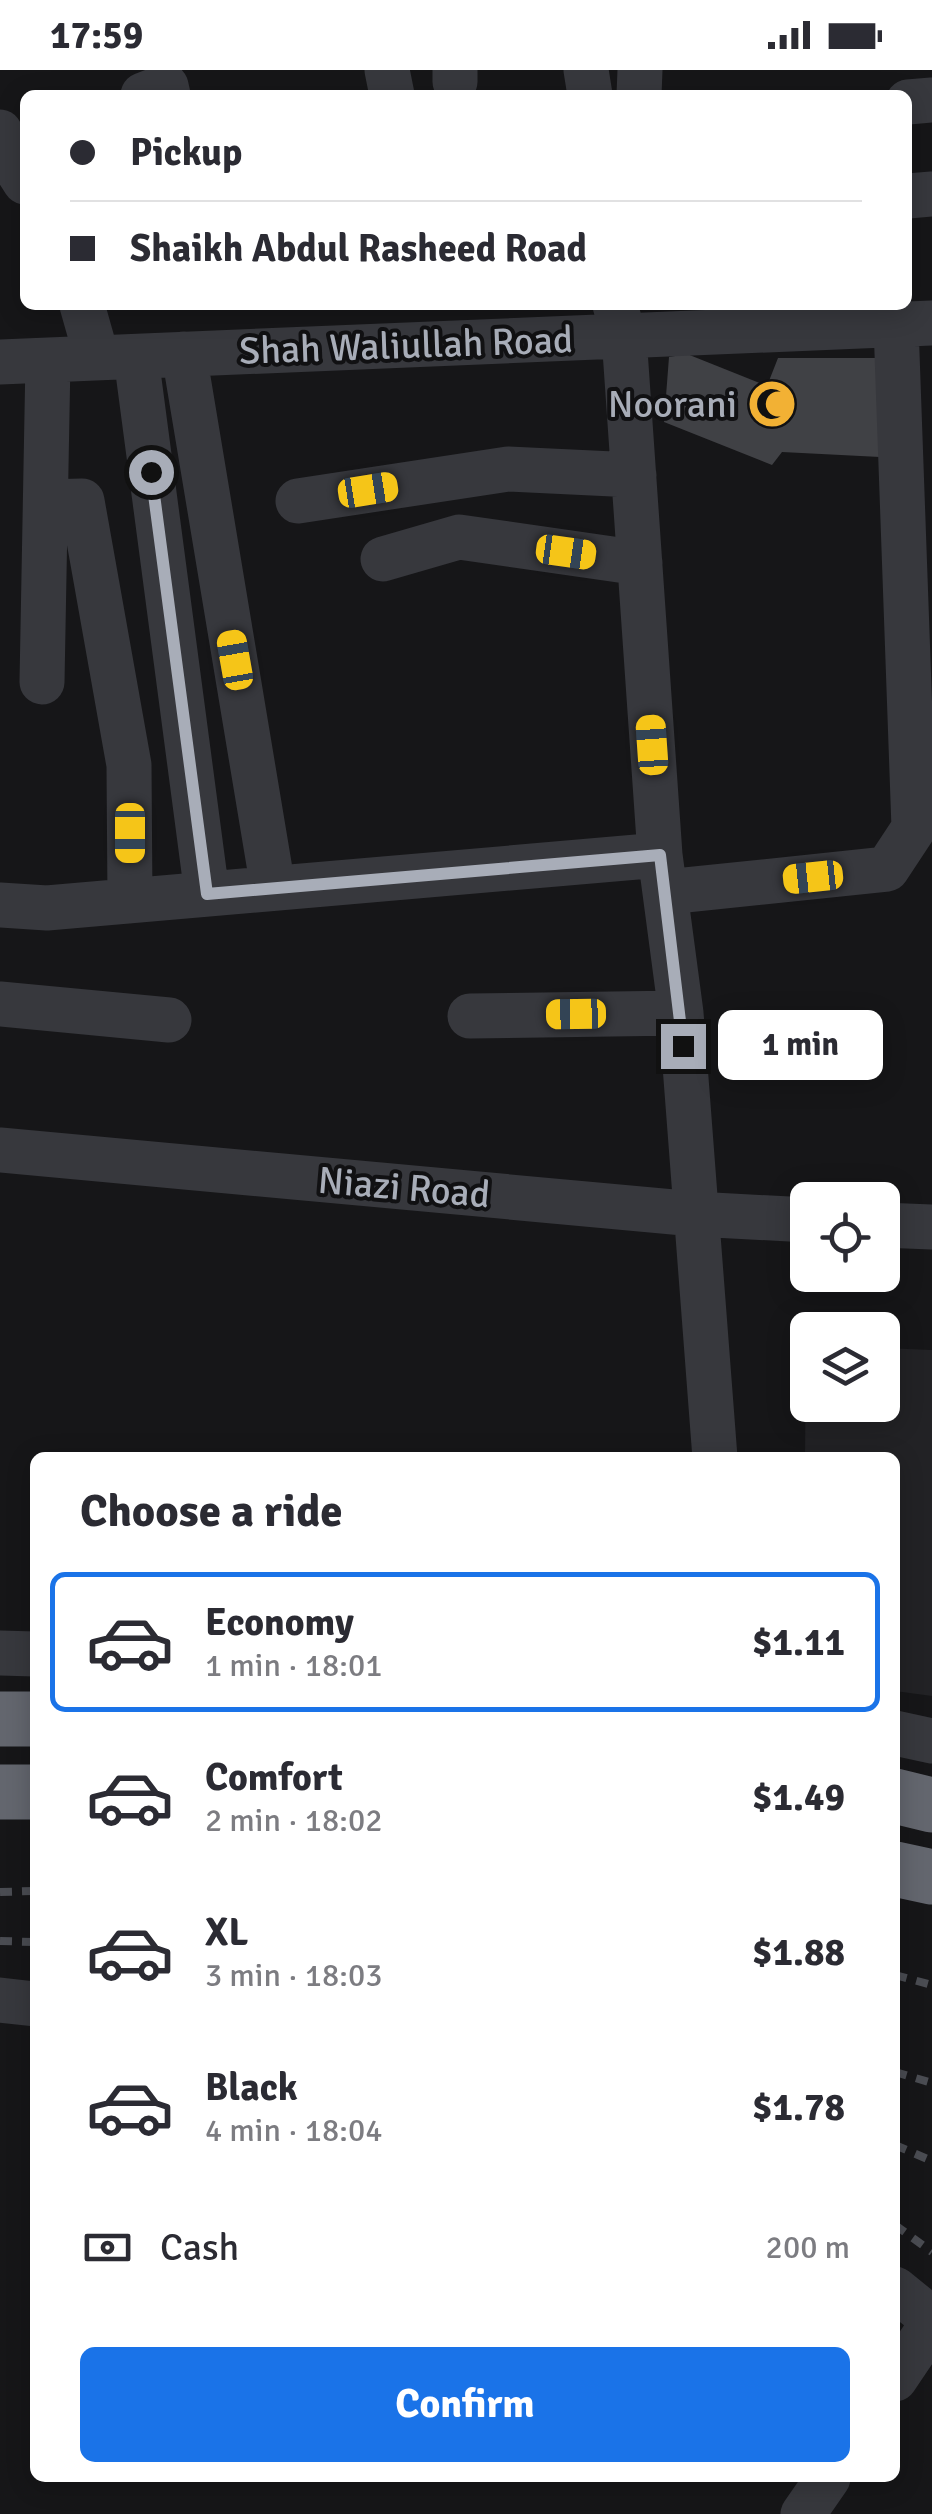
<!DOCTYPE html>
<meta charset="utf-8">
<style>
:root{--surface:#fff;--page:#f2f2f3;--text:#2b2b33;--muted:#7c7c81;--line:#e1e1e2;--accent:#1a73e8}
body{margin:0;font-family:Signika,sans-serif;background:var(--page);color:var(--text);height:100vh;display:flex;flex-direction:column;font-size:38px;white-space:nowrap}
*{box-sizing:border-box;margin:0}
p{font-size:32px;color:var(--muted)}
.icon{flex:none;width:55px;height:55px;fill:none;stroke:currentColor;stroke-width:2;stroke-linecap:round;stroke-linejoin:round}
.map{position:relative;flex:1;overflow:hidden}
.side{position:absolute;left:30px;top:1382px;width:870px;height:1030px;display:flex;flex-direction:column;background:var(--surface);border-radius:15px;box-shadow:0 5px 25px #0003}
.side>*{flex:none}
.guide{position:absolute;left:20px;top:20px;width:892px;height:220px;border-radius:15px;box-shadow:0 5px 25px #0003;display:grid;align-content:center;height:220px;padding:0 50px;background:var(--surface)}
.controls{position:absolute;left:790px;top:1112px;display:grid;gap:20px}
.controls a{display:grid;place-items:center;width:110px;height:110px;border-radius:15px;background:var(--surface);box-shadow:0 5px 25px #0003;font-size:50px}
.end{position:absolute;width:45px;height:45px;margin:-22px;border:12px solid #a8adb8;background:#111;box-shadow:0 0 0 5px #111}
.from{border-radius:50%}
.bubble{position:absolute;height:70px;border-radius:15px;background:var(--surface);box-shadow:0 5px 25px #0003;font-size:32px;font-weight:700;line-height:70px;text-align:center}
.car{position:absolute;width:30px;height:60px;margin:-30px -15px;border-radius:12px;box-shadow:0 0 8px 2px #0007;background:linear-gradient(#f5c518 24%,#345 0 40%,#f5c518 0 76%,#345 0 86%,#f5c518 0)}
.guide b{display:flex;align-items:center;gap:35px;height:95px;font-size:38px}
.guide b+b{border-top:2px solid var(--line)}
.guide i{width:25px;height:25px;background:var(--text)}
ul{padding:0;list-style:none}
li{display:flex;align-items:center;gap:30px;height:140px;margin:0 20px 15px;padding:0 30px;border:5px solid transparent;border-radius:15px}
li div{flex:1}
li b{display:block;font-size:38px}
li em{font-style:normal;font-weight:700}
li.on{border-color:var(--accent)}
li>.icon{width:90px;height:90px;stroke-width:1.5}
h2{padding:0 50px;font-size:45px;line-height:120px}
.pay{display:flex;align-items:center;gap:25px;height:110px;padding:0 50px;font-size:38px}
.pay p{margin-inline-start:auto}
.primary-button{display:flex;gap:20px;margin-top:auto;padding:20px 50px}
.primary-button a{flex:1;height:115px;border-radius:15px;background:var(--accent);color:#fff;font-size:40px;font-weight:700;line-height:115px;text-align:center}
.status{display:flex;justify-content:space-between;align-items:center;height:70px;padding:0 50px;background:var(--surface);direction:ltr}
.status svg{height:28px;fill:currentColor}
.map>svg:first-child{display:block}
.built{fill:#222225}
.building{fill:#404145}
.lines{fill:none;stroke-linecap:round;stroke-linejoin:round}
.minor{stroke:#37383d;stroke-width:45}
.highway{stroke:#63666e;stroke-width:55}
.rail{stroke:#4a4c52;stroke-width:8;stroke-dasharray:12 10;stroke-linecap:butt}
.route{stroke:#a8adb8;stroke-width:12}
.labels{text-anchor:middle;stroke-width:8;stroke-linejoin:round;paint-order:stroke}
.street-label{font-size:38px;fill:#a8adb8;stroke:#111113}
.poi-label{font-size:38px;fill:#a8adb8;stroke:#111113;text-anchor:end}
</style>
<div class="status"><b>17:59</b><svg viewBox="0 0 49 12"><path d="M0 12V9h3v3zM5 12V6h3v6zM10 12V3h3v9zM15 12V0h3v12zM26 1h20v11H26zM47 4h2v5h-2z"/></svg></div>
<div class="map">
<svg width="932" height="2444" viewBox="0 0 932 2444">
<rect width="100%" height="100%" fill="#161618"/>
<!-- built -->
<path class="built" d="M 806,1276 L 808,1335 L 882,1335 L 883,1278 L 932,1280 L 932,1626 L 895,1621 L 895,1388 L 805,1387 Z"/>
<!-- building -->
<path class="building" d="M 687,284 L 767,316 L 778,288 L 876,288 L 880,387 L 782,382 L 772,395 L 664,352 L 669,287 Z"/>
<g class="lines">
<!-- minor -->
<path class="minor" d="M 387,0 L 392,25
M 455,0 L 455,12
M 586,0 L 590,25
M 143,25 L 166,16 L 168,25
M 639,25 L 640,0
M 908,32 L 932,30
M 0,62 L 5,81 L 25,112
M 908,126 L 932,124
M 82,235 L 97,288
M 615,235 L 624,266 L 660,785 L 681,943 L 715,1388
M 184,284 L 273,818
M 136,287 L 207,824
M 0,292 L 932,253
M 298,431 L 508,399 L 634,405
M 46,432 L 82,431 L 129,695 L 130,831
M 383,489 L 459,467 L 640,493
M 42,612 L 48,290
M 666,822 L 887,799 L 914,758 L 896,255
M 0,835 L 47,838 L 660,785
M 0,934 L 169,950
M 470,946 L 681,943
M 0,1080 L 695,1144 L 808,1150
M 882,1155 L 932,1157
M 0,1583 L 35,1584
M 895,1663 L 932,1671
M 0,1930 L 35,1934
M 895,2219 L 932,2249
M 895,2309 L 932,2254
M 803,2444 L 828,2408"/>
<!-- highway -->
<path class="highway" d="M 0,1649 L 35,1649
M 0,1722 L 35,1722
M 895,1726 L 932,1735
M 895,1799 L 932,1807"/>
<!-- rail -->
<path class="rail" d="M 0,1822 L 35,1821
M 0,1871 L 35,1872
M 895,1905 L 932,1915
M 895,2002 L 932,2013
M 895,2075 L 932,2091
M 895,2155 L 932,2182"/>
</g>
<g class="lines">
<!-- route -->
<path class="route" d="M 151,402 L 207,824 L 660,785 L 683,976"/>
</g>
<!-- icons -->
<defs>
<g id="mosque-disc" transform="scale(2.5)"><circle r="9.5" fill="#f2b134" stroke="#111113"/><path d="M3.5-4.9A6 6 0 1 0 3.5 4.9A5 5 0 1 1 3.5-4.9Z" fill="#111"/></g>
</defs>
<g fill-rule="evenodd">
<use href="#mosque-disc" x="772" y="334"/>
</g>
<g class="labels">
<!-- street labels -->
<g class="street-label">
<text transform="translate(406 275) rotate(-2)" y="13">Shah Waliullah Road</text>
<text transform="translate(404 1117) rotate(5)" y="13">Niazi Road</text>
</g>
<!-- poi labels -->
<g class="poi-label">
<text x="737" y="347">Noorani</text>
</g>
</g>
</svg>
<div class="controls">
<a><svg class="icon" aria-label="locate" viewBox="0 0 24 24"><circle cx="12" cy="12" r="6"/><path d="M12 2v4M12 18v4M2 12h4M18 12h4"/></svg></a>
<a><svg class="icon" aria-label="layers" viewBox="0 0 24 24"><path d="M12 4l9 5-9 5-9-5zM3 14l9 5 9-5"/></svg></a>
</div>
<i class="end from" style="left:151px;top:402px"></i>
<i class="end" style="left:683px;top:976px"></i>
<div class="bubble" style="left:718px;top:940px;width:165px">1 min</div>
<i class="car" style="left:368px;top:420px;rotate:81deg"></i>
<i class="car" style="left:566px;top:482px;rotate:98deg"></i>
<i class="car" style="left:235px;top:590px;rotate:350deg"></i>
<i class="car" style="left:652px;top:675px;rotate:356deg"></i>
<i class="car" style="left:130px;top:763px;rotate:180deg"></i>
<i class="car" style="left:813px;top:807px;rotate:264deg"></i>
<i class="car" style="left:576px;top:944px;rotate:269deg"></i>
<div class="guide">
<b><i class="from"></i>Pickup</b>
<b><i></i>Shaikh Abdul Rasheed Road</b>
</div>
<section class="side">
<h2>Choose a ride</h2>
<ul>
<li class="on"><svg class="icon" aria-label="car" viewBox="0 0 24 24"><path d="M5 17H2v-5l4-1 3-4h7l3 4 3 1v5h-3M9 17h6M6 11h13"/><circle cx="7" cy="17" r="2"/><circle cx="17" cy="17" r="2"/></svg><div><b>Economy</b><p>1 min · 18:01</p></div><em>$1.11</em></li>
<li><svg class="icon" aria-label="car" viewBox="0 0 24 24"><path d="M5 17H2v-5l4-1 3-4h7l3 4 3 1v5h-3M9 17h6M6 11h13"/><circle cx="7" cy="17" r="2"/><circle cx="17" cy="17" r="2"/></svg><div><b>Comfort</b><p>2 min · 18:02</p></div><em>$1.49</em></li>
<li><svg class="icon" aria-label="car" viewBox="0 0 24 24"><path d="M5 17H2v-5l4-1 3-4h7l3 4 3 1v5h-3M9 17h6M6 11h13"/><circle cx="7" cy="17" r="2"/><circle cx="17" cy="17" r="2"/></svg><div><b>XL</b><p>3 min · 18:03</p></div><em>$1.88</em></li>
<li><svg class="icon" aria-label="car" viewBox="0 0 24 24"><path d="M5 17H2v-5l4-1 3-4h7l3 4 3 1v5h-3M9 17h6M6 11h13"/><circle cx="7" cy="17" r="2"/><circle cx="17" cy="17" r="2"/></svg><div><b>Black</b><p>4 min · 18:04</p></div><em>$1.78</em></li>
</ul>
<div class="pay"><svg class="icon" aria-label="cash" viewBox="0 0 24 24"><path d="M3 7h18v10H3z"/><circle cx="12" cy="12" r="2"/></svg>Cash<p>200 m</p></div>
<div class="primary-button"><a>Confirm</a></div>
</section>
</div>
